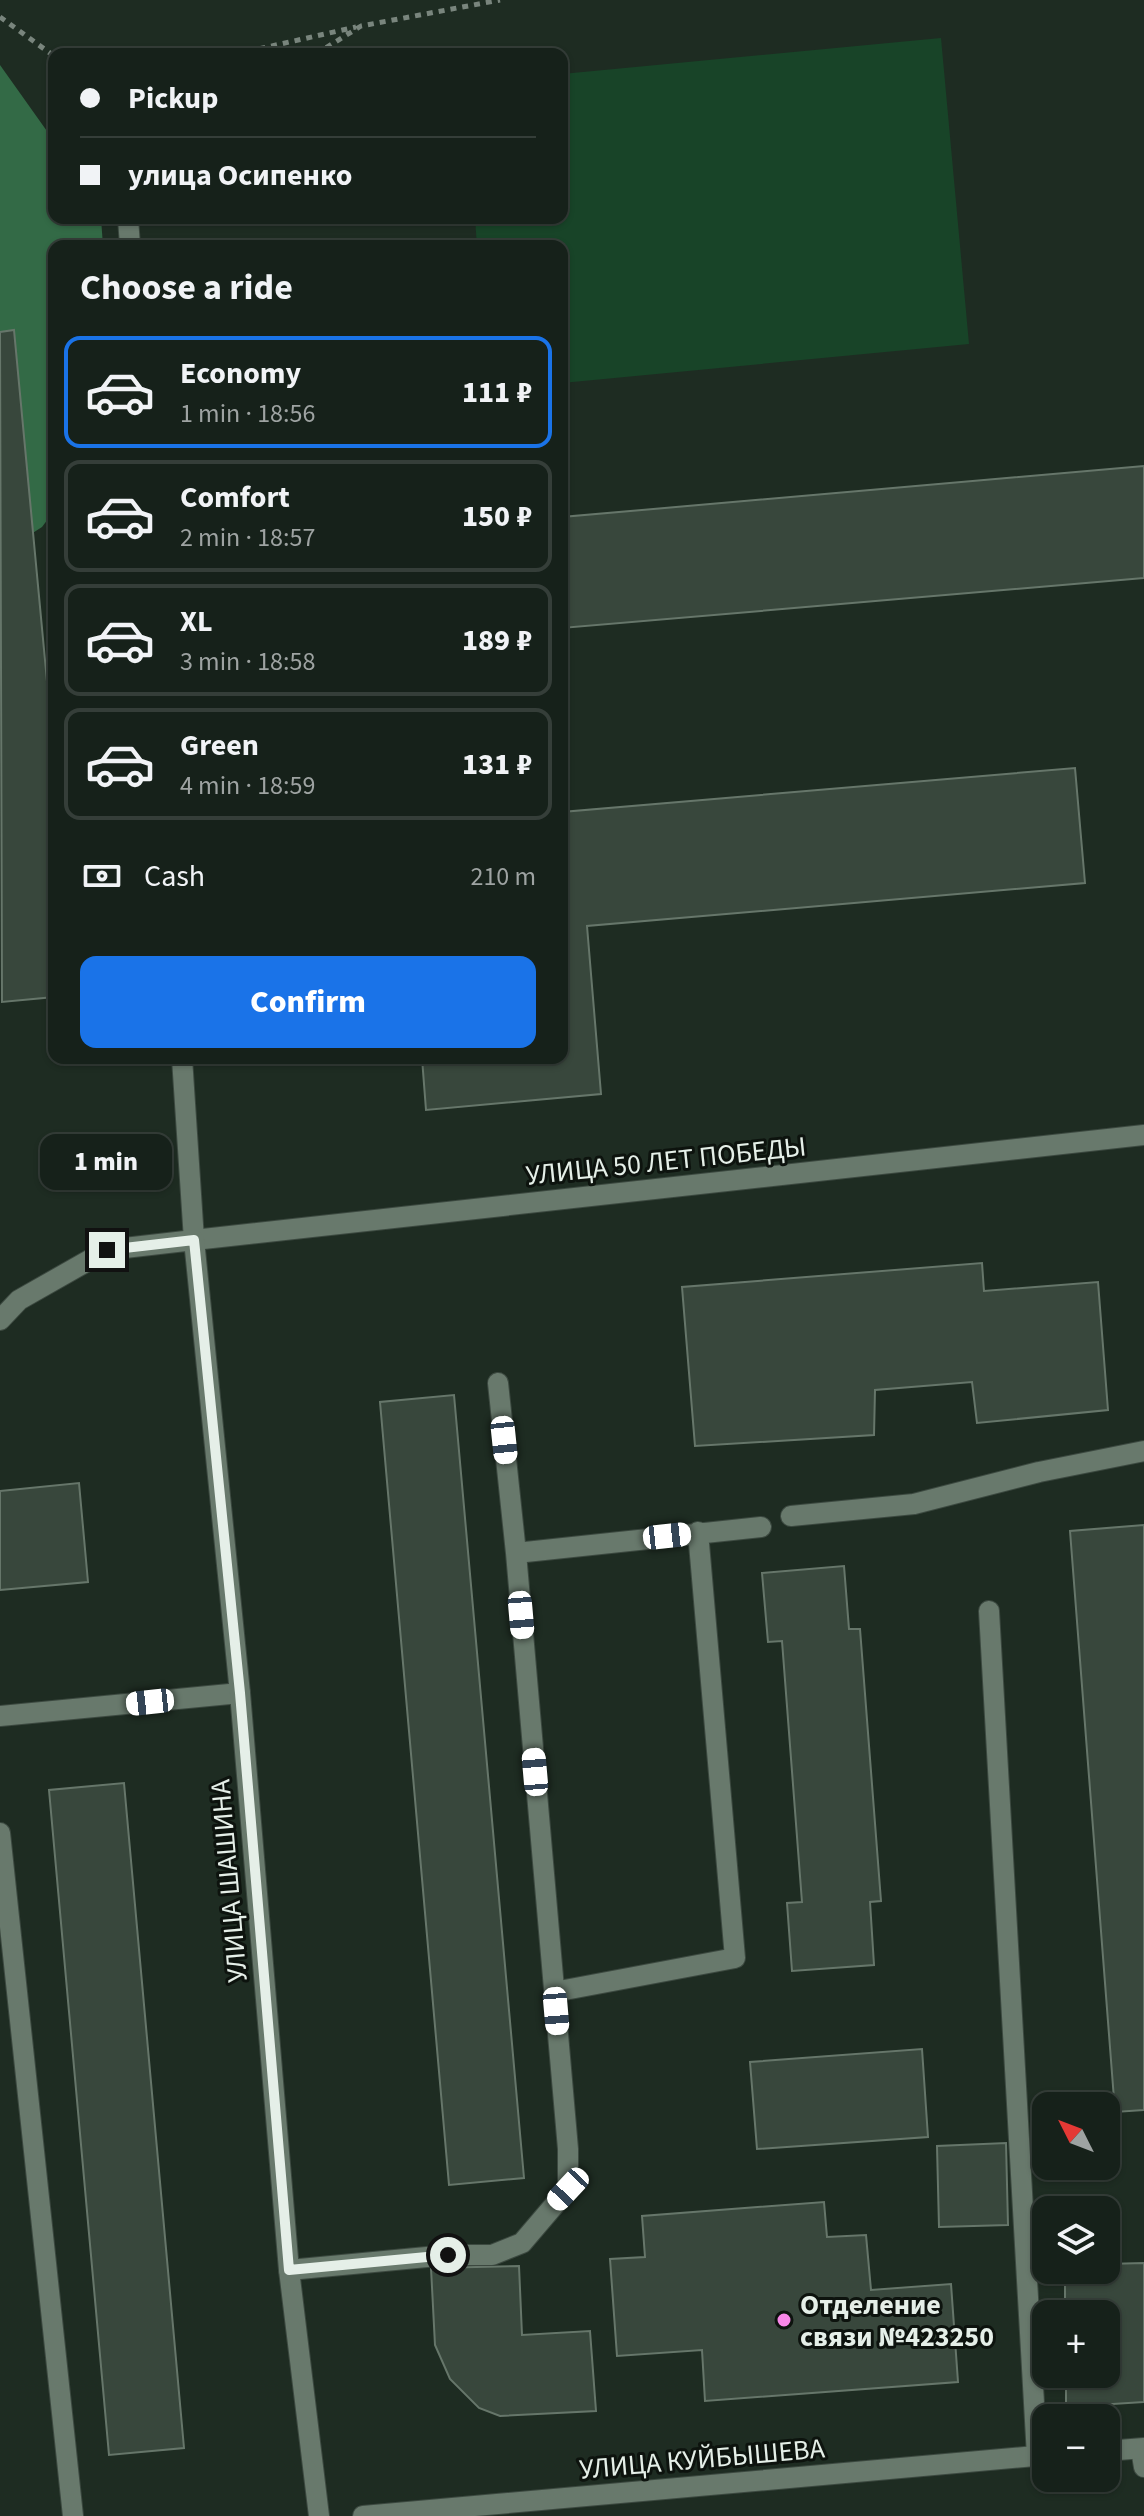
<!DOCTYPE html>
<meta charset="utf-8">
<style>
:root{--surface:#16211a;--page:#232e27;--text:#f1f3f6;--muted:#9ea3a2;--line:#353e39;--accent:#1a73e8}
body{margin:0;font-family:"Source Sans 3",sans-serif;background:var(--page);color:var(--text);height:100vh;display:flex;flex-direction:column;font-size:30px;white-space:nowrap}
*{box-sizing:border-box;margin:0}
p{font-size:26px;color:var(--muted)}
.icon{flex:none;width:44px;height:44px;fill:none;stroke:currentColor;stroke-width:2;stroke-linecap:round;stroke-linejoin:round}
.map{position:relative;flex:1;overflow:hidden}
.side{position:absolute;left:48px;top:240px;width:520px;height:824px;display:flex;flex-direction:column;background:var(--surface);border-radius:16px;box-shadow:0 2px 6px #0004,0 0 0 2px var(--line)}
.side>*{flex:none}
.top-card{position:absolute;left:48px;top:48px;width:520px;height:176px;border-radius:16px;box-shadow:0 2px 6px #0004,0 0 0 2px var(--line);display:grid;align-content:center;height:176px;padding:0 32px;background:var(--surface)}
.needle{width:52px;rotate:312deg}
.controls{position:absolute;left:1032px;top:2092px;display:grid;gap:16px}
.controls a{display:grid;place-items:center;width:88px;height:88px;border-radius:16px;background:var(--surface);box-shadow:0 2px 6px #0004,0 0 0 2px var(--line);font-size:40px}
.end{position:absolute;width:36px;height:36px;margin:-18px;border:10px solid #e5efe8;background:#111;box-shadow:0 0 0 4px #111}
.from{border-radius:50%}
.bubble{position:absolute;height:56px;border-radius:16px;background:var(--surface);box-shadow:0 2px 6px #0004,0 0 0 2px var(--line);font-size:26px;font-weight:800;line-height:56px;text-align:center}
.car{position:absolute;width:24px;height:48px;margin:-24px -12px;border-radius:10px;box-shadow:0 0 6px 2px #0007;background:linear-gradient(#fff 24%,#345 0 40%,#fff 0 76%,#345 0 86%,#fff 0)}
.top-card b{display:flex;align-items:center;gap:28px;height:76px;font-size:30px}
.top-card b+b{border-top:2px solid var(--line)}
.top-card i{width:20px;height:20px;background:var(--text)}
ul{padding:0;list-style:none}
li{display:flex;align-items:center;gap:24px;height:112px;margin:0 16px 12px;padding:0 16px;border:4px solid var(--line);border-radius:16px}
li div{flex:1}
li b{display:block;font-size:30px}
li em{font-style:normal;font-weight:800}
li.selected{border-color:var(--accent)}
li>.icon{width:72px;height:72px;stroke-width:1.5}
h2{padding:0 32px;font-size:36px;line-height:96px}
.pay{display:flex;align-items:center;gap:20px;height:88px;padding:0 32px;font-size:30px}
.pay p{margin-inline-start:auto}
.cta{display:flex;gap:16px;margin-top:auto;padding:16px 32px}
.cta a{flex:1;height:92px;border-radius:16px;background:var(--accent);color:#fff;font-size:32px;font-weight:800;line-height:92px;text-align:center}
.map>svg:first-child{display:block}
.green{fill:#184428}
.forest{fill:#336a46}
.building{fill:#38473c;stroke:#66766a;stroke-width:2}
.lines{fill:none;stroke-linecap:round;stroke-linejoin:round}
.service-casing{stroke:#3c4940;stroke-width:22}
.pedestrian-casing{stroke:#3c4940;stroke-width:22}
.minor-casing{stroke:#3c4940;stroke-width:22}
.secondary-casing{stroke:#3c4940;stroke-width:22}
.path{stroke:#79857d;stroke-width:5;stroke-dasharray:6 6;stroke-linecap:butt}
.service{stroke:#68796c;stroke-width:20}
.pedestrian{stroke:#68796c;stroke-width:20}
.minor{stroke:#68796c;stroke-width:20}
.secondary{stroke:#68796c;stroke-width:20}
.route{stroke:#e5efe8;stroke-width:10}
.poi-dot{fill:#f987e8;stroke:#0d130e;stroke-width:3}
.labels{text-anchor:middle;stroke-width:6;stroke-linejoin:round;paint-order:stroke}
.street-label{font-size:28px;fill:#e5efe8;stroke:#0d130e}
.poi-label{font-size:28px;font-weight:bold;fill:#e5efe8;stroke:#0d130e;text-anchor:start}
</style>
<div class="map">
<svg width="1144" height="2516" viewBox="0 0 1144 2516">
<rect width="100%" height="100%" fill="#1e2c22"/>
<!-- green -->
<path class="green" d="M 941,38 L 969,344 L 562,383 L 562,246 L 477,246 L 475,218 L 562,218 L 562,74 Z"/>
<!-- forest -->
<path class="forest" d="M 0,65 L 54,141 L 54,218 L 101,218 L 103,246 L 54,246 L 54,511 L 42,527 L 0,554 Z"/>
<!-- building -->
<path class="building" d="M 14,330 L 54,756 L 54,997 L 2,1002 L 0,332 Z
M 1144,466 L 1144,578 L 562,628 L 562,517 Z
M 1075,768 L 1085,883 L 587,926 L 601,1094 L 426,1110 L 422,1058 L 562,1058 L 562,812 Z
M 982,1263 L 984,1291 L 1098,1282 L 1108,1410 L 977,1423 L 972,1382 L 875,1390 L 874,1435 L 695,1446 L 682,1287 Z
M 454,1395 L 524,2178 L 449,2185 L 380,1402 Z
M 79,1483 L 88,1582 L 0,1590 L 0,1491 Z
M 1144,1525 L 1144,2110 L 1115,2112 L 1070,1531 Z
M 844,1566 L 849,1629 L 860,1629 L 881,1901 L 870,1902 L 874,1965 L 792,1971 L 787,1903 L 802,1902 L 782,1641 L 768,1642 L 762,1573 Z
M 124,1783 L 184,2448 L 109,2455 L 49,1790 Z
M 922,2049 L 928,2137 L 757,2149 L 750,2062 Z
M 1006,2143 L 1008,2225 L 939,2227 L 937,2146 Z
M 824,2202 L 827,2237 L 866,2235 L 871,2290 L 951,2284 L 958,2382 L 705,2401 L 702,2350 L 617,2356 L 610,2259 L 645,2257 L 642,2216 Z
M 1144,2263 L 1144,2402 L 1066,2407 L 1066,2374 L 1106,2374 L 1106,2314 L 1065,2314 L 1065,2270 L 1106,2270 L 1106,2264 Z
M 519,2266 L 522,2335 L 590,2331 L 596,2411 L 500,2416 L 479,2408 L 450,2379 L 435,2345 L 431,2268 Z"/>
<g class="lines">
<!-- service casing -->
<g class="service-casing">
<path id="service" d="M 498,1383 L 516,1553
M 791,1516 L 914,1504 L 1039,1472 L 1144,1451
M 989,1611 L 1037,2456
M 0,1716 L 240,1693
M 0,1833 L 73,2516
M 554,1992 L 735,1958 L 698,1532
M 289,2270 L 448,2255 L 492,2255 L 522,2243 L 568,2189 L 568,2149 L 516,1553 L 761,1527
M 1141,2449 L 1144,2467"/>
</g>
<!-- pedestrian casing -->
<g class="pedestrian-casing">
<path id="pedestrian" d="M 128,218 L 130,246
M 182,1058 L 194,1240 L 1144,1135"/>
</g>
<!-- minor casing -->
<g class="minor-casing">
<path id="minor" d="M 0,1320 L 19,1300 L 107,1250 L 194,1240 L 240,1693 L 289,2270 L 319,2516"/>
</g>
<!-- secondary casing -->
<g class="secondary-casing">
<path id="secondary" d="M 1106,2451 L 1144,2448
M 363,2516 L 1046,2455"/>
</g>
<!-- path -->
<path class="path" d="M 0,17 L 54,56
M 236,54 L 356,27
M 316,54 L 361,26 L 500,0"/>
<!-- service -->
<use href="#service" class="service"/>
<!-- pedestrian -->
<use href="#pedestrian" class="pedestrian"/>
<!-- minor -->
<use href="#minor" class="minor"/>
<!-- secondary -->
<use href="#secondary" class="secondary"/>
</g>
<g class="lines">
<!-- route -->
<path class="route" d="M 107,1250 L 194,1240 L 240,1693 L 289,2270 L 448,2255"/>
</g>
<!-- markers -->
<circle class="poi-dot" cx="784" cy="2320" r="8"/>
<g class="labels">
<!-- street labels -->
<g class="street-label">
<text transform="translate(666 1160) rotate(-6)" y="10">УЛИЦА 50 ЛЕТ ПОБЕДЫ</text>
<text transform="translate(228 1881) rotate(-95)" y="10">УЛИЦА ШАШИНА</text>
<text transform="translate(702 2458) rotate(-5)" y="10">УЛИЦА КУЙБЫШЕВА</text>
</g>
<!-- poi labels -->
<g class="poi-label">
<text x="800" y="2314">Отделение<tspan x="800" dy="32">связи №423250</tspan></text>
</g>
</g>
</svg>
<div class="controls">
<a><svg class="needle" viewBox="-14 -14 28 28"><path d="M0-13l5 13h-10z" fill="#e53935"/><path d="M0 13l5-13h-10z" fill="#9ea3a2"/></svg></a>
<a><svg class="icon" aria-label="layers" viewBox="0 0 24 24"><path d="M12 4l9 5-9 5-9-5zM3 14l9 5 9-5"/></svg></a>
<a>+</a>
<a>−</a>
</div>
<i class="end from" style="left:448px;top:2255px"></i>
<i class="end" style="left:107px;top:1250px"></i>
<div class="bubble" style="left:40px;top:1134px;width:132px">1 min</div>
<i class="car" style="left:504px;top:1440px;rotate:174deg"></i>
<i class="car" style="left:667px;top:1536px;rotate:84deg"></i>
<i class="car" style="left:521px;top:1615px;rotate:175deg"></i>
<i class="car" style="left:150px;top:1702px;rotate:264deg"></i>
<i class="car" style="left:535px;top:1772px;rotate:355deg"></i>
<i class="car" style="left:556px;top:2011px;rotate:175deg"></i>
<i class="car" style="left:568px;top:2189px;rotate:223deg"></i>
<div class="top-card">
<b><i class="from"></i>Pickup</b>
<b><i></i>улица Осипенко</b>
</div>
<section class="side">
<h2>Choose a ride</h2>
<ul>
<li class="selected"><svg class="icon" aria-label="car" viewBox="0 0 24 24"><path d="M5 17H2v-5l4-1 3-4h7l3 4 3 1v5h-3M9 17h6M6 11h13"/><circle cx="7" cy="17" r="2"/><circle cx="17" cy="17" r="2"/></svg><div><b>Economy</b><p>1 min · 18:56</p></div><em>111 ₽</em></li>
<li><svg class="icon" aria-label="car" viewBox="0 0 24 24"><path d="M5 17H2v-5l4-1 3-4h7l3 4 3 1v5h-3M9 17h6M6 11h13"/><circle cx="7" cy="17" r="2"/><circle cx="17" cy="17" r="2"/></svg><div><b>Comfort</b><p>2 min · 18:57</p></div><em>150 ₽</em></li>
<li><svg class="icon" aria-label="car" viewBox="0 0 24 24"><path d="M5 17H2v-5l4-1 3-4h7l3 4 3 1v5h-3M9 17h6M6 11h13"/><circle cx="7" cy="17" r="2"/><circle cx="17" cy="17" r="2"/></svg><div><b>XL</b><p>3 min · 18:58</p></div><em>189 ₽</em></li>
<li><svg class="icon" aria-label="car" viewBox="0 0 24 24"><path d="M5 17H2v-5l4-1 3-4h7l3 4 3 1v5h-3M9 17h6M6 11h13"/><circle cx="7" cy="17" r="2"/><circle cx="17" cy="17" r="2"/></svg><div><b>Green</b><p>4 min · 18:59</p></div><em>131 ₽</em></li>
</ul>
<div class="pay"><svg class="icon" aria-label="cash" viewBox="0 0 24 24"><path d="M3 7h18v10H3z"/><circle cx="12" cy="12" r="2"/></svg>Cash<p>210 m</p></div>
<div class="cta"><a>Confirm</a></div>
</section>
</div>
